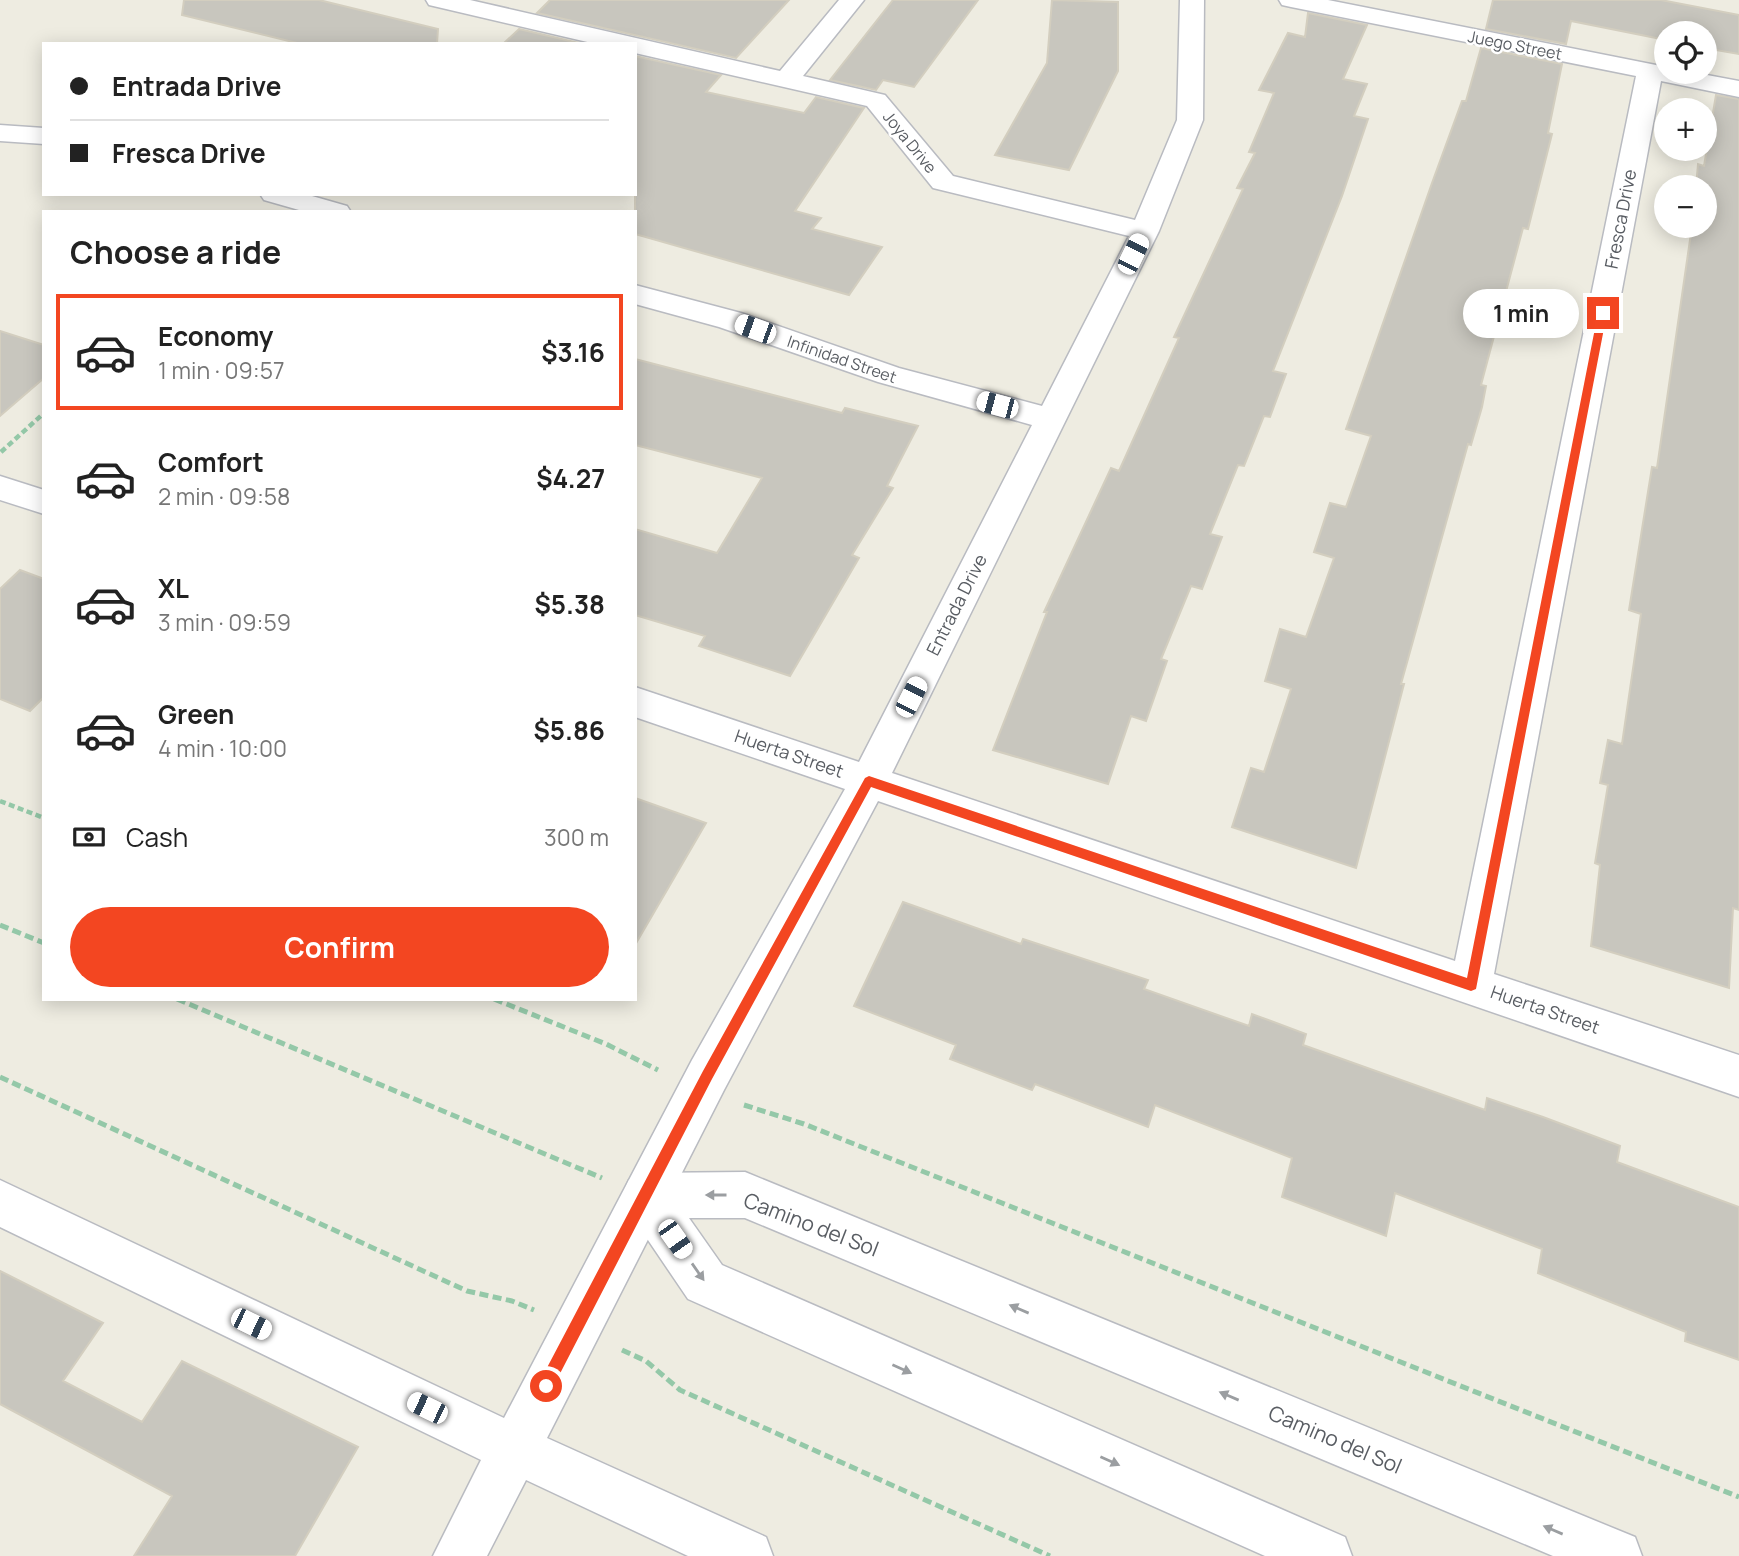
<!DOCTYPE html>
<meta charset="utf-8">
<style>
:root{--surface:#fff;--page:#f2f2f2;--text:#222;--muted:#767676;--line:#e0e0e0;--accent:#f34621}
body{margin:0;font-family:Manrope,sans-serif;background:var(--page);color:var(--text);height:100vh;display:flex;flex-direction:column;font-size:26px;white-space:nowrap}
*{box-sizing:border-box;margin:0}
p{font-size:23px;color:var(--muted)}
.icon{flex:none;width:38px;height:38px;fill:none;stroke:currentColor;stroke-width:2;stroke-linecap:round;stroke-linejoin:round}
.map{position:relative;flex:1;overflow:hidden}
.drawer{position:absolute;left:42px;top:210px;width:595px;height:791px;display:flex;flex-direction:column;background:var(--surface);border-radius:0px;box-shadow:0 4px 18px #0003}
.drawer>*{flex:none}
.hud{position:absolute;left:42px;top:42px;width:595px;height:154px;border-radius:0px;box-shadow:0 4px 18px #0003;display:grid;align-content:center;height:154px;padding:0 28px;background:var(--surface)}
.buttons{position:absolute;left:1654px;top:21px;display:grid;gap:14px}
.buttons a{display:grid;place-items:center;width:63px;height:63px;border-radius:50%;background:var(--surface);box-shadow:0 4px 18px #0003;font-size:35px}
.end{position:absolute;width:32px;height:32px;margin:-16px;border:9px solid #f34621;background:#fff;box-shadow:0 0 0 4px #fff}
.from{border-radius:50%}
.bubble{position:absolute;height:49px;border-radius:24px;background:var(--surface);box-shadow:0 4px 18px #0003;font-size:23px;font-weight:700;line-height:49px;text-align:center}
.car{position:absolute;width:21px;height:42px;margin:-21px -10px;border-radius:9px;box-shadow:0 0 5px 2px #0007;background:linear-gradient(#fff 24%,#345 0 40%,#fff 0 76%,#345 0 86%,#fff 0)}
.hud b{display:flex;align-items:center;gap:24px;height:66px;font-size:26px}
.hud b+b{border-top:2px solid var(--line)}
.hud i{width:18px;height:18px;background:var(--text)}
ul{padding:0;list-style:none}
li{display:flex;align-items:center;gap:21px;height:116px;margin:0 14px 10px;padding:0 14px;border:4px solid transparent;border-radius:0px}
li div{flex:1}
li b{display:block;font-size:26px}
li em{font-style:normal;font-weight:700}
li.selected{border-color:var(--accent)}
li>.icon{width:63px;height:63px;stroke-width:1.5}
h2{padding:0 28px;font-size:32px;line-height:84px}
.pay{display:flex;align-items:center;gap:18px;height:77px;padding:0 28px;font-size:26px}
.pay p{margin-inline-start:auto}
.cta{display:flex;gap:14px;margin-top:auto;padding:14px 28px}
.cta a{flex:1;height:80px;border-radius:42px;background:var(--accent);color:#fff;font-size:28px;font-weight:700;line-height:80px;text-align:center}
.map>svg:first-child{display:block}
.building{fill:#c8c6be;stroke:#d3cebf;stroke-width:2}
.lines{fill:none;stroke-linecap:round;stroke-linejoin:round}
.minor-casing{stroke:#b9bbc1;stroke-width:3}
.tertiary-casing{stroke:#b9bbc1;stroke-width:3}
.path-far1{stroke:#94c8a8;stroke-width:4.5;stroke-dasharray:6 3.5;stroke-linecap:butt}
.path{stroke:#94c8a8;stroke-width:5;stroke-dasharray:9 4.5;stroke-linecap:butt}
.minor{fill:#fff;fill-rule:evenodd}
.tertiary{fill:#fff;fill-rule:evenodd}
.oneway{fill:#9b9ea1}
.route{fill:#f34621}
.labels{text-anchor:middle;stroke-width:5;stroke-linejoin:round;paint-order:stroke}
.far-street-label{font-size:16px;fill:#595d63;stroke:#fff}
.street-label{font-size:18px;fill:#595d63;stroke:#fff}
.near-street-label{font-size:21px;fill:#595d63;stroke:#fff}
</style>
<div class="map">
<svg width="1739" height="1556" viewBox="0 0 1739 1556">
<rect width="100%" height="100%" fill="#eeece1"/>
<!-- building -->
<path class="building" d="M 184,0 L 319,0 L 438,29 L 437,44 L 301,44 L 182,15 Z
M 550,0 L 789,0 L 736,58 L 537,13 Z
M 893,0 L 978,0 L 914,87 L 883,80 L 876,90 L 830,80 Z
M 1052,0 L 1118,2 L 1118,71 L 1069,170 L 995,155 L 1047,63 Z
M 1493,0 L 1661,0 L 1739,15 L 1739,54 L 1704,48 L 1704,33 L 1666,33 L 1666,40 L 1571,21 L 1566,44 L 1486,29 Z
M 1308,13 L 1367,25 L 1343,79 L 1367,84 L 1354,116 L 1368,119 L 1342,196 L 1273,371 L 1286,374 L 1270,417 L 1264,416 L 1244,466 L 1238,465 L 1210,534 L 1222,537 L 1202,589 L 1191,586 L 1161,659 L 1167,661 L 1146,721 L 1131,716 L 1108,784 L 993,750 L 1047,612 L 1044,612 L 1111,468 L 1119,471 L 1179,338 L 1174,337 L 1243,189 L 1237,188 L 1255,153 L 1249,152 L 1274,93 L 1259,90 L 1288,33 L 1305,37 Z
M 519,29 L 583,44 L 503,44 Z
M 1481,48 L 1562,64 L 1548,133 L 1552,134 L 1528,229 L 1523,228 L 1481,385 L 1486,386 L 1482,407 L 1471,445 L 1468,444 L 1401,684 L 1404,684 L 1356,868 L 1232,827 L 1251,768 L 1264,772 L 1291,689 L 1265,681 L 1280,629 L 1306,637 L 1334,558 L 1314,552 L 1330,503 L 1346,507 L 1371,436 L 1346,429 L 1432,183 L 1462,101 L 1466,101 Z
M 635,56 L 721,75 L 706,92 L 804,113 L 816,97 L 864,108 L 795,211 L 821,218 L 812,229 L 882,247 L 849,295 L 635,234 Z
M 1716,95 L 1739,99 L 1739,910 L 1733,908 L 1729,988 L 1591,946 L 1600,865 L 1595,863 L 1608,785 L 1600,783 L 1608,740 L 1622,744 L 1641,614 L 1629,610 L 1652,467 L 1657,468 L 1692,226 L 1704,226 L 1704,187 L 1696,187 L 1698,164 L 1704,166 Z
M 0,331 L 44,345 L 44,378 L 0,416 Z
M 635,359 L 842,413 L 845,408 L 918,426 L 887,486 L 893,488 L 852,555 L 859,558 L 790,676 L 699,646 L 705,636 L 635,615 L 635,529 L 717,553 L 762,478 L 635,445 Z
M 20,570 L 44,579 L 44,697 L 30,711 L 0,699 L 0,589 Z
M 635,798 L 706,823 L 635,945 Z
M 903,902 L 1021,944 L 1023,939 L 1148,980 L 1144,989 L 1249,1026 L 1252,1014 L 1306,1034 L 1303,1045 L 1485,1110 L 1487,1098 L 1543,1117 L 1620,1146 L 1617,1162 L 1739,1207 L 1739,1360 L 1685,1341 L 1686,1332 L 1538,1273 L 1542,1249 L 1395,1193 L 1386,1236 L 1282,1197 L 1292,1158 L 1155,1105 L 1148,1127 L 1035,1084 L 1032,1090 L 950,1059 L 956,1045 L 854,1006 Z
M 0,1271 L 103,1323 L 63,1381 L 142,1422 L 182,1361 L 358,1447 L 295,1556 L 134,1556 L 172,1496 L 0,1404 Z"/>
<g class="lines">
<!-- minor casing -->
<g class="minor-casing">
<path id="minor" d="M 426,0 L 470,0 L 780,71 L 839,0 L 864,0 L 803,76 L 885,95 L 953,176 L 1135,220 L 1177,120 L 1180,0 L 1204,0 L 1203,120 L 1159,231 L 892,773 L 1455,961 L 1636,76 L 1291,7 L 1282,5 L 1279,0 L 1328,0 L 1666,67 L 1666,72 L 1691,72 L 1739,81 L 1739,97 L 1661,81 L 1494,974 L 1739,1055 L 1739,1097 L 878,801 L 724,1090 L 547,1438 L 766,1537 L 773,1556 L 688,1556 L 526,1480 L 487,1556 L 433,1556 L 481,1460 L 0,1227 L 0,1180 L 504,1418 L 692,1060 L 845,789 L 635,717 L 635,687 L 859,762 L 1032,425 L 878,382 L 719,327 L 635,304 L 635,285 L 741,313 L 899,368 L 1042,406 L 1129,236 L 933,188 L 867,106 L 635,53 L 635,44 L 596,44 L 429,5 Z
M 0,125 L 44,128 L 44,144 L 0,141 Z
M 260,194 L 305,194 L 347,206 L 351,212 L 306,212 L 264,200 Z
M 0,476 L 44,490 L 44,514 L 0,500 Z"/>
</g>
<!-- tertiary casing -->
<g class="tertiary-casing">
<path id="tertiary" d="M 745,1172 L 1635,1537 L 1642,1556 L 1553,1556 L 745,1218 L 689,1218 L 722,1265 L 1345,1537 L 1352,1556 L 1265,1556 L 688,1299 L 629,1212 L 622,1196 L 629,1180 L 645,1173 Z"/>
</g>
<!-- path-far1 -->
<path class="path-far1" d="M 1,452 L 44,413
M 0,801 L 44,818"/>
<!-- path -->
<path class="path" d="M 0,925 L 44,943
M 177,999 L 602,1178
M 494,999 L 606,1044 L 658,1070
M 0,1077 L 467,1291 L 512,1301 L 534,1310
M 744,1105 L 804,1124 L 1739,1497
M 622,1350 L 646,1361 L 680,1390 L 1050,1556"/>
<!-- minor -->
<use href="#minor" class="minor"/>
<!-- tertiary -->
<use href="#tertiary" class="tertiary"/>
</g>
<!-- one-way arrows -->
<defs><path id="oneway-solid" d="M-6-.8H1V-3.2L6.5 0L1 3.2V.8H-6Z" transform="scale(1.75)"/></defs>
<g class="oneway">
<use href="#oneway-solid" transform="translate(716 1195) rotate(180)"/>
<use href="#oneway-solid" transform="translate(698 1272) rotate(55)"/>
<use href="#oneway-solid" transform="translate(1019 1309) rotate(-157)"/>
<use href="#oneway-solid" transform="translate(902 1369) rotate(24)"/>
<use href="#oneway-solid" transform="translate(1229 1396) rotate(-157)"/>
<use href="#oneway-solid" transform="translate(1110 1461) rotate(24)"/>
<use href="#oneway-solid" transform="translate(1553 1530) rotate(-157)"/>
</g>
<!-- route -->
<path class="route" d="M 1603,311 L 1607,313 L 1476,989 L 1471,991 L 871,787 L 712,1079 L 551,1391 L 540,1391 L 540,1381 L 703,1071 L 865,778 L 869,776 L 1467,978 L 1598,313 Z"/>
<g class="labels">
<!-- far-street labels -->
<g class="far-street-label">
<text transform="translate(1515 45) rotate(11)" y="6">Juego Street</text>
<text transform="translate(910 142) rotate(51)" y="6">Joya Drive</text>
<text transform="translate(842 359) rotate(19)" y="6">Infinidad Street</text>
</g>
<!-- street labels -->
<g class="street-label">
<text transform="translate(1621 219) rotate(-79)" y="6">Fresca Drive</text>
<text transform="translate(957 605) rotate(-63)" y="6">Entrada Drive</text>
<text transform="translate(789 754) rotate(19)" y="6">Huerta Street</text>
<text transform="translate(1545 1010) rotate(19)" y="6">Huerta Street</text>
</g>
<!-- near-street labels -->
<g class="near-street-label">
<text transform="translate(811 1225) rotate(21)" y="7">Camino del Sol</text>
<text transform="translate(1335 1440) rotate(23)" y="7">Camino del Sol</text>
</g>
</g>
</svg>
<div class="buttons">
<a><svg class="icon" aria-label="locate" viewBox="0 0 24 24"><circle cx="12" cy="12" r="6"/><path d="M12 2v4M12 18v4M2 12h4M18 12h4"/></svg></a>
<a>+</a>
<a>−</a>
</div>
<i class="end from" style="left:546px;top:1386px"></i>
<i class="end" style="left:1603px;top:313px"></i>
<div class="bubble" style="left:1463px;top:289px;width:116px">1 min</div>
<i class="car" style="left:1133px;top:254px;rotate:26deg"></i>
<i class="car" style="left:755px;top:329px;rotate:290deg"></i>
<i class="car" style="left:997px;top:405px;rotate:285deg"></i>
<i class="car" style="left:911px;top:697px;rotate:27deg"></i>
<i class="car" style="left:675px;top:1239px;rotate:145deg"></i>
<i class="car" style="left:251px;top:1324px;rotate:116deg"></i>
<i class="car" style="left:427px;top:1408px;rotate:296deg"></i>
<div class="hud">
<b><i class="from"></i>Entrada Drive</b>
<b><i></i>Fresca Drive</b>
</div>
<section class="drawer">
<h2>Choose a ride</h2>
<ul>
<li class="selected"><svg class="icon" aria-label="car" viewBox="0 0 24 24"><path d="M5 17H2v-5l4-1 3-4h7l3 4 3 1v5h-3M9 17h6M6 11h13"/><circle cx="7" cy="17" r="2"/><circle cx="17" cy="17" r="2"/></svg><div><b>Economy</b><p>1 min · 09:57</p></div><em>$3.16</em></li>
<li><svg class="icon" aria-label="car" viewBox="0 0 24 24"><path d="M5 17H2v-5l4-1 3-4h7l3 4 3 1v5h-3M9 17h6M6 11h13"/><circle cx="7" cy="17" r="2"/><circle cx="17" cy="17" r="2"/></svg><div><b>Comfort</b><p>2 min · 09:58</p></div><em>$4.27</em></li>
<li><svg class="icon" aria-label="car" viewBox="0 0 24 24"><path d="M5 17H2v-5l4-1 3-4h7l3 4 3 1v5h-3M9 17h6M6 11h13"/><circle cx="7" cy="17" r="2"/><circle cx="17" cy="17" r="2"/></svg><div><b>XL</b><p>3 min · 09:59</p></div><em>$5.38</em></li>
<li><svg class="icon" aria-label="car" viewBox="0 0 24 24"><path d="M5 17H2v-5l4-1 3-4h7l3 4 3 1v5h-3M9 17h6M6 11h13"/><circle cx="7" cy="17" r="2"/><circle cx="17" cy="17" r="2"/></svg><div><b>Green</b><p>4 min · 10:00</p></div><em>$5.86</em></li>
</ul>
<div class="pay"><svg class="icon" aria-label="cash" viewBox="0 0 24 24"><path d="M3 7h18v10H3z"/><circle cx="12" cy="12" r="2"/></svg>Cash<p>300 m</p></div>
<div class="cta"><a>Confirm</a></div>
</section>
</div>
